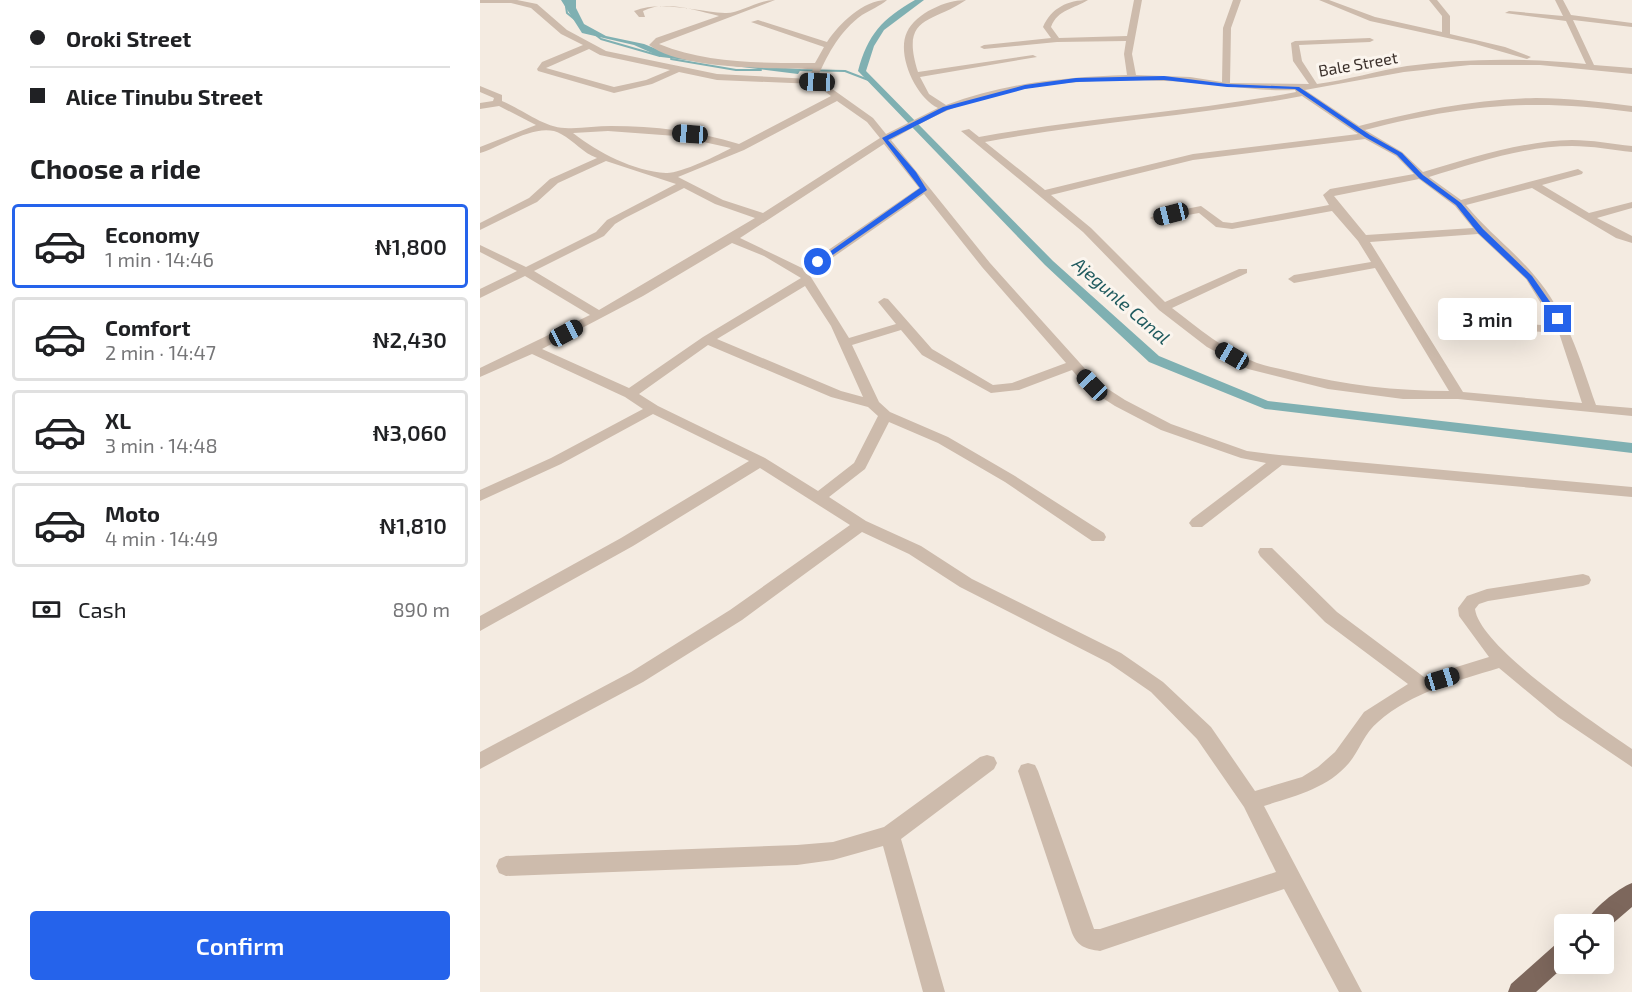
<!DOCTYPE html>
<meta charset="utf-8">
<style>
:root{--surface:#fff;--page:#f6f6f6;--text:#202124;--muted:#757577;--line:#e0e0e0;--accent:#2563eb}
body{margin:0;font-family:"Exo 2",sans-serif;background:var(--page);color:var(--text);height:100vh;display:flex;flex-direction:column;font-size:22px;white-space:nowrap}
*{box-sizing:border-box;margin:0}
p{font-size:20px;color:var(--muted)}
.icon{flex:none;width:33px;height:33px;fill:none;stroke:currentColor;stroke-width:2;stroke-linecap:round;stroke-linejoin:round}
.map{position:relative;flex:1;overflow:hidden}
.details{display:flex;flex-direction:column;background:var(--surface);width:480px}
.details>*{flex:none}
.banner{display:grid;align-content:center;height:132px;padding:0 30px;background:var(--surface)}
.buttons{position:absolute;left:1074px;top:914px;display:grid;gap:12px}
.buttons a{display:grid;place-items:center;width:60px;height:60px;border-radius:6px;background:var(--surface);box-shadow:0 6px 24px #0002;font-size:30px}
.end{position:absolute;width:27px;height:27px;margin:-14px;border:8px solid #2563eb;background:#fff;box-shadow:0 0 0 3px #fff}
.from{border-radius:50%}
.bubble{position:absolute;height:42px;border-radius:6px;background:var(--surface);box-shadow:0 6px 24px #0002;font-size:20px;font-weight:600;line-height:42px;text-align:center}
.car{position:absolute;width:18px;height:36px;margin:-18px -9px;border-radius:8px;box-shadow:0 0 4px 2px #0007;background:linear-gradient(#222 24%,#8ab4d8 0 40%,#222 0 76%,#8ab4d8 0 86%,#222 0)}
.banner b{display:flex;align-items:center;gap:21px;height:57px;font-size:22px}
.banner b+b{border-top:2px solid var(--line)}
.banner i{width:15px;height:15px;background:var(--text)}
ul{padding:0;list-style:none}
li{display:flex;align-items:center;gap:18px;height:84px;margin:0 12px 9px;padding:0 18px;border:3px solid var(--line);border-radius:6px}
li div{flex:1}
li b{display:block;font-size:22px}
li em{font-style:normal;font-weight:600}
li.on{border-color:var(--accent)}
li>.icon{width:54px;height:54px;stroke-width:1.5}
h2{padding:0 30px;font-size:27px;line-height:72px}
.pay{display:flex;align-items:center;gap:15px;height:66px;padding:0 30px;font-size:22px}
.pay p{margin-inline-start:auto}
.button{display:flex;gap:12px;margin-top:auto;padding:12px 30px}
.button a{flex:1;height:69px;border-radius:6px;background:var(--accent);color:#fff;font-size:24px;font-weight:600;line-height:69px;text-align:center}
main{display:flex;flex:1;min-height:0}
.map>svg:first-child{display:block}
.water{fill:#7fb0b2}
.lines{fill:none;stroke-linecap:round;stroke-linejoin:round}
.stream{stroke:#7fb0b2;stroke-width:2}
.canal{fill:#7fb0b2;fill-rule:evenodd}
.minor{fill:#cdbbac;fill-rule:evenodd}
.major{fill:#7d675c;fill-rule:evenodd}
.route{fill:#2563eb}
.labels{text-anchor:middle;stroke-width:6;stroke-linejoin:round;paint-order:stroke}
.far-street-label{font-size:16px;fill:#3b302b;stroke:#fbf5ee}
.far-water-label{font-size:18px;font-style:italic;fill:#1f5a5e;stroke:#fbf5ee}
</style>
<main>
<section class="details">
<div class="banner">
<b><i class="from"></i>Oroki Street</b>
<b><i></i>Alice Tinubu Street</b>
</div>
<h2>Choose a ride</h2>
<ul>
<li class="on"><svg class="icon" aria-label="car" viewBox="0 0 24 24"><path d="M5 17H2v-5l4-1 3-4h7l3 4 3 1v5h-3M9 17h6M6 11h13"/><circle cx="7" cy="17" r="2"/><circle cx="17" cy="17" r="2"/></svg><div><b>Economy</b><p>1 min · 14:46</p></div><em>₦1,800</em></li>
<li><svg class="icon" aria-label="car" viewBox="0 0 24 24"><path d="M5 17H2v-5l4-1 3-4h7l3 4 3 1v5h-3M9 17h6M6 11h13"/><circle cx="7" cy="17" r="2"/><circle cx="17" cy="17" r="2"/></svg><div><b>Comfort</b><p>2 min · 14:47</p></div><em>₦2,430</em></li>
<li><svg class="icon" aria-label="car" viewBox="0 0 24 24"><path d="M5 17H2v-5l4-1 3-4h7l3 4 3 1v5h-3M9 17h6M6 11h13"/><circle cx="7" cy="17" r="2"/><circle cx="17" cy="17" r="2"/></svg><div><b>XL</b><p>3 min · 14:48</p></div><em>₦3,060</em></li>
<li><svg class="icon" aria-label="car" viewBox="0 0 24 24"><path d="M5 17H2v-5l4-1 3-4h7l3 4 3 1v5h-3M9 17h6M6 11h13"/><circle cx="7" cy="17" r="2"/><circle cx="17" cy="17" r="2"/></svg><div><b>Moto</b><p>4 min · 14:49</p></div><em>₦1,810</em></li>
</ul>
<div class="pay"><svg class="icon" aria-label="cash" viewBox="0 0 24 24"><path d="M3 7h18v10H3z"/><circle cx="12" cy="12" r="2"/></svg>Cash<p>890 m</p></div>
<div class="button"><a>Confirm</a></div>
</section>
<div class="map">
<svg width="1152" height="992" viewBox="0 0 1152 992">
<rect width="100%" height="100%" fill="#f4ebe1"/>
<!-- water -->
<path class="water" d="M 81,0 L 96,0 L 96,8 L 104,24 L 126,36 L 164,44 L 194,56 L 244,64 L 321,69 L 318,74 L 181,57 L 154,45 L 102,33 Z"/>
<g class="lines">
<!-- stream -->
<path class="stream" d="M 85,0 L 87,13 L 98,22
M 112,32 L 121,39 L 180,56
M 191,59 L 256,70 L 281,70
M 316,70 L 365,71 L 391,81"/>
<!-- canal -->
<path class="canal" d="M 435,0 L 444,0 L 404,30 L 394,46 L 386,71 L 573,261 L 679,356 L 788,401 L 1152,443 L 1152,453 L 785,409 L 669,362 L 565,265 L 378,71 C 388,34 402,19 435,0 Z"/>
<!-- minor -->
<path class="minor" d="M 0,0 L 37,0 L 57,4 L 87,30 L 126,51 L 237,74 L 331,79 L 330,76 L 333,69 C 292,68 202,70 169,45 L 176,38 L 239,16 C 214,10 185,0 163,11 L 165,17 L 159,17 L 154,11 C 181,0 214,11 245,13 C 259,14 277,0 295,0 L 179,44 C 228,64 283,63 335,63 L 344,47 L 271,22 L 278,20 L 347,42 C 359,24 383,0 407,0 C 400,6 390,10 382,15 C 360,31 349,52 338,76 L 341,81 L 393,118 L 406,134 L 458,108 C 436,98 416,55 427,32 C 436,13 466,0 486,0 C 451,24 420,15 438,72 L 553,55 L 557,57 L 440,77 L 449,94 L 466,105 C 524,83 585,77 647,75 L 644,54 L 646,41 L 577,42 L 504,49 L 500,47 L 504,45 L 571,38 L 563,27 C 571,8 588,0 608,0 C 594,9 578,9 571,27 L 579,38 L 647,36 L 654,0 L 662,0 L 652,54 L 656,75 L 710,77 L 742,82 L 743,28 L 753,0 L 761,0 L 751,28 L 750,83 L 829,84 L 813,61 L 811,43 L 815,41 L 890,38 L 894,40 L 890,42 L 819,45 L 822,61 L 837,84 C 867,80 897,71 927,66 C 987,58 1045,58 1106,64 L 1086,21 L 1025,13 L 1029,11 L 1083,16 L 1075,0 L 1083,0 L 1091,15 L 1152,23 L 1152,27 L 1093,20 L 1114,65 L 1152,68 L 1152,74 L 1060,65 L 990,65 L 924,72 L 825,90 L 879,126 C 937,111 996,99 1056,98 C 1088,98 1120,102 1152,106 L 1152,112 C 1053,98 982,105 885,130 L 922,152 L 943,172 C 991,158 1041,141 1092,140 C 1112,140 1132,144 1152,146 L 1152,152 C 1133,150 1112,146 1092,146 C 1044,146 995,163 949,177 L 981,200 L 1098,169 L 1103,172 L 1102,174 L 1062,185 L 1109,213 L 1152,202 L 1152,208 L 1117,218 L 1152,236 L 1152,243 L 1136,238 L 1052,188 L 986,205 C 1007,231 1033,250 1054,275 C 1087,313 1100,359 1116,405 L 1152,408 L 1152,416 L 978,399 L 923,399 L 848,389 L 768,369 L 727,347 L 679,310 L 603,232 L 481,131 L 489,129 L 499,137 C 604,118 712,112 816,92 L 815,90 C 777,92 742,84 706,82 C 635,78 561,80 493,101 C 464,110 437,125 411,140 L 510,263 L 617,382 L 645,400 L 691,424 L 767,451 L 799,455 L 1152,487 L 1152,497 L 802,465 L 722,527 L 712,527 L 709,523 L 712,519 L 786,463 L 761,458 L 681,430 L 635,406 L 607,388 L 592,370 L 539,390 L 511,393 L 442,355 L 421,330 L 372,345 L 399,402 L 410,412 L 468,437 L 535,476 L 624,533 L 626,537 L 624,541 L 612,541 L 525,482 L 458,443 L 409,422 L 385,469 L 349,497 L 386,521 L 441,546 L 492,579 L 641,653 L 683,682 L 731,727 L 775,791 L 822,777 L 838,767 L 855,752 L 884,712 L 928,684 L 845,622 L 780,556 L 778,552 L 780,548 L 792,548 L 857,612 L 944,677 L 1009,657 L 979,616 L 978,608 L 987,596 L 1007,589 L 1103,574 L 1109,576 L 1111,580 L 1109,584 L 1103,586 L 1008,601 L 999,604 L 995,609 C 1000,648 1119,726 1152,749 L 1152,767 L 1078,717 L 1019,668 C 977,681 932,692 898,722 C 885,732 879,751 869,763 C 847,789 814,796 784,806 L 882,992 L 859,992 L 804,889 L 620,951 C 606,949 598,947 592,933 L 538,771 L 541,765 L 548,763 L 555,765 L 558,771 L 614,929 L 620,929 L 796,872 L 764,807 L 717,739 L 671,692 L 629,663 L 480,587 L 429,554 L 382,532 L 262,620 L 163,682 L 0,769 L 0,752 L 151,672 L 250,610 L 370,525 L 280,468 L 153,546 L 0,631 L 0,616 L 141,538 L 269,461 L 173,414 L 81,464 L 0,501 L 0,490 L 71,458 L 163,409 L 145,397 L 52,354 L 0,377 L 0,368 L 110,315 L 45,276 L 0,298 L 0,289 L 37,271 L 0,252 L 0,245 L 46,267 L 116,232 L 127,220 L 196,184 L 126,161 L 78,183 L 57,202 L 0,230 L 0,223 L 49,198 L 70,179 L 117,158 C 103,153 94,141 81,134 C 59,121 23,146 0,153 L 0,147 L 56,125 L 19,106 L 0,109 L 0,103 L 13,101 L 14,98 L 0,92 L 0,86 L 22,95 L 22,101 C 42,109 63,127 85,128 C 100,129 116,126 131,126 C 175,126 217,131 259,144 L 351,96 L 335,84 L 237,80 L 199,72 L 172,84 L 134,93 L 58,71 L 57,69 L 62,62 L 103,45 L 81,34 L 51,8 L 31,3 L 0,3 ZM 109,49 L 120,55 L 190,70 L 166,80 L 134,87 L 66,68 ZM 822,96 L 878,134 L 713,154 L 565,190 L 505,142 C 610,122 717,116 822,96 ZM 357,101 L 387,122 L 400,138 L 283,213 L 243,200 L 198,177 L 264,150 ZM 128,131 L 196,136 L 251,148 C 239,155 199,174 186,173 C 153,171 119,153 93,133 ZM 885,139 L 916,156 L 934,174 L 850,189 L 843,195 L 849,205 L 752,223 L 743,222 L 721,206 L 675,215 L 670,218 L 675,221 L 719,213 L 736,227 L 752,229 L 852,211 L 878,241 L 891,262 L 814,275 L 808,279 L 814,283 L 895,268 L 969,391 C 916,391 864,385 813,372 C 801,369 788,367 777,363 C 745,351 718,328 692,308 L 767,273 L 767,269 L 759,269 L 685,302 L 611,228 L 571,195 L 713,160 ZM 404,144 L 439,188 L 322,268 L 260,238 ZM 939,179 L 975,206 L 993,228 L 886,235 L 854,196 ZM 204,188 L 235,204 L 275,218 L 119,310 L 54,271 L 124,236 L 135,224 L 145,218 ZM 444,194 L 502,267 L 586,363 L 532,383 L 513,385 L 452,349 L 408,299 L 404,298 L 398,302 L 416,324 L 369,338 L 329,274 ZM 998,234 L 1046,279 L 1075,326 L 983,319 L 977,323 L 983,327 L 1079,333 L 1102,403 L 983,392 L 890,242 ZM 252,243 L 284,256 L 321,278 L 223,337 L 149,388 L 62,349 L 163,296 ZM 325,286 L 351,326 L 383,397 L 361,391 L 237,339 ZM 228,345 L 351,397 L 388,407 L 398,416 L 374,463 L 338,491 L 285,458 L 178,406 L 159,394 Z
M 839,0 L 849,0 L 895,17 L 962,32 L 962,16 L 949,0 L 957,0 L 970,16 L 970,34 L 1025,47 L 1051,57 L 1047,59 L 995,44 L 890,21 Z
M 507,755 L 514,757 L 517,763 L 514,769 L 421,839 L 465,992 L 443,992 L 403,846 L 353,860 L 317,865 L 26,876 L 19,873 L 16,866 L 19,859 L 26,856 L 317,845 L 353,842 L 404,827 L 500,757 Z"/>
<!-- major -->
<path class="major" d="M 1152,883 L 1152,907 L 1124,931 L 1124,924 L 1105,924 C 1112,909 1137,889 1152,883 Z
M 1084,941 L 1084,963 L 1088,963 L 1056,992 L 1028,992 L 1031,984 L 1076,944 Z"/>
</g>
<!-- route -->
<path class="route" d="M 684,76 L 747,84 L 819,87 L 890,135 L 922,153 L 943,175 L 981,203 L 1003,229 L 1052,276 L 1082,319 L 1075,321 L 1047,279 L 998,233 L 976,205 L 939,178 L 917,155 L 885,137 L 815,89 L 747,87 L 684,80 L 596,82 L 545,89 L 467,110 L 408,140 L 436,172 L 447,190 L 341,263 L 335,262 L 440,188 L 402,138 L 463,107 L 545,85 L 596,78 Z"/>
<g class="labels">
<!-- far-street labels -->
<g class="far-street-label">
<text transform="translate(878 64) rotate(-10)" y="6">Bale Street</text>
</g>
<!-- far-water labels -->
<g class="far-water-label">
<text transform="translate(641 301) rotate(41)" y="6">Ajegunle Canal</text>
</g>
</g>
</svg>
<div class="buttons">
<a><svg class="icon" aria-label="locate" viewBox="0 0 24 24"><circle cx="12" cy="12" r="6"/><path d="M12 2v4M12 18v4M2 12h4M18 12h4"/></svg></a>
</div>
<i class="end from" style="left:338px;top:262px"></i>
<i class="end" style="left:1078px;top:319px"></i>
<div class="bubble" style="left:958px;top:298px;width:99px">3 min</div>
<i class="car" style="left:337px;top:82px;rotate:272deg"></i>
<i class="car" style="left:210px;top:134px;rotate:274deg"></i>
<i class="car" style="left:691px;top:214px;rotate:256deg"></i>
<i class="car" style="left:86px;top:333px;rotate:62deg"></i>
<i class="car" style="left:752px;top:356px;rotate:300deg"></i>
<i class="car" style="left:612px;top:385px;rotate:316deg"></i>
<i class="car" style="left:962px;top:679px;rotate:73deg"></i>
</div>
</main>
